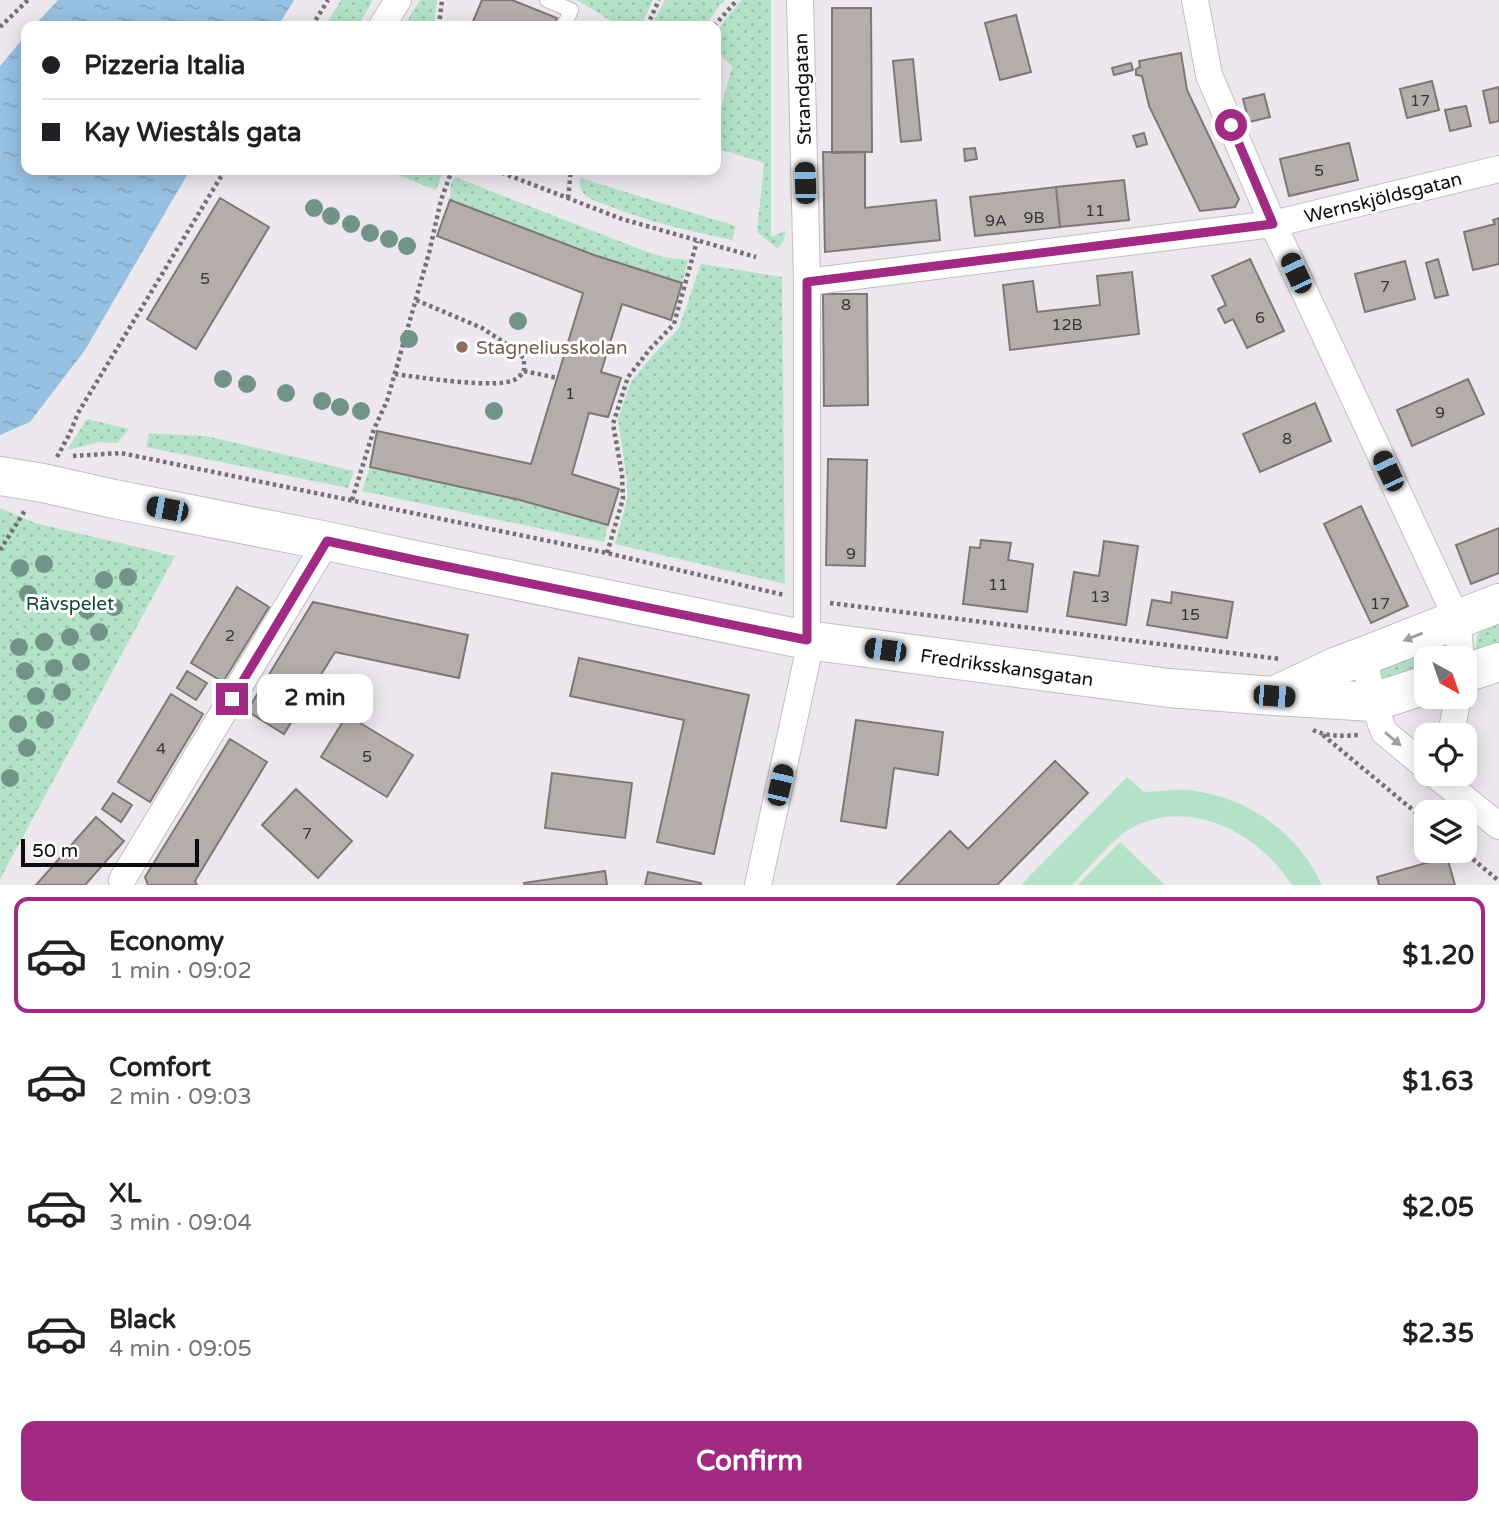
<!DOCTYPE html>
<meta charset="utf-8">
<style>
:root{--surface:#fff;--page:#f6f6f6;--text:#202124;--muted:#757577;--line:#e0e0e0;--accent:#a12a83}
body{margin:0;font-family:"Varela Round",sans-serif;background:var(--page);color:var(--text);height:100vh;display:flex;flex-direction:column;font-size:26px;white-space:nowrap}
*{box-sizing:border-box;margin:0}
p{font-size:23px;color:var(--muted)}
.icon{flex:none;width:38px;height:38px;fill:none;stroke:currentColor;stroke-width:2;stroke-linecap:round;stroke-linejoin:round}
.map{position:relative;height:885px;overflow:hidden}
.sheet{display:flex;flex-direction:column;background:var(--surface);flex:1}
.sheet>*{flex:none}
.banner{position:absolute;left:21px;top:21px;width:700px;height:154px;border-radius:14px;box-shadow:0 4px 18px #0003;display:grid;align-content:center;height:154px;padding:0 21px;background:var(--surface)}
.needle{width:46px;rotate:140deg}
.controls{position:absolute;left:1414px;top:646px;display:grid;gap:14px}
.controls a{display:grid;place-items:center;width:63px;height:63px;border-radius:14px;background:var(--surface);box-shadow:0 4px 18px #0003;font-size:35px}
.scale{position:absolute;left:21px;bottom:18px;width:178px;box-sizing:border-box;padding-left:7px;border:4px solid #0d0c0e;border-top:0;font-size:19px;line-height:24px;white-space:nowrap;color:#0d0c0e;-webkit-text-stroke:5px #fff;paint-order:stroke}
.end{position:absolute;width:32px;height:32px;margin:-16px;border:9px solid #a12a83;background:#fff;box-shadow:0 0 0 4px #fff}
.from{border-radius:50%}
.bubble{position:absolute;height:49px;border-radius:14px;background:var(--surface);box-shadow:0 4px 18px #0003;font-size:23px;font-weight:700;line-height:49px;text-align:center}
.car{position:absolute;width:21px;height:42px;margin:-21px -10px;border-radius:9px;box-shadow:0 0 5px 2px #0007;background:linear-gradient(#222 24%,#8ab4d8 0 40%,#222 0 76%,#8ab4d8 0 86%,#222 0)}
.banner b{display:flex;align-items:center;gap:24px;height:66px;font-size:26px}
.banner b+b{border-top:2px solid var(--line)}
.banner i{width:18px;height:18px;background:var(--text)}
ul{padding:12px 0 0;list-style:none}
li{display:flex;align-items:center;gap:21px;height:116px;margin:0 14px 10px;padding:0 7px;border:4px solid transparent;border-radius:14px}
li div{flex:1}
li b{display:block;font-size:26px}
li em{font-style:normal;font-weight:700}
li.active{border-color:var(--accent)}
li>.icon{width:63px;height:63px;stroke-width:1.5}
.button{display:flex;gap:14px;margin-top:auto;padding:14px 21px}
.button a{flex:1;height:80px;border-radius:14px;background:var(--accent);color:#fff;font-size:28px;font-weight:700;line-height:80px;text-align:center}
.map>svg:first-child{display:block}
.green{fill:url(#green-dots)}
.pitch{fill:#b4e2c9}
.water{fill:url(#water-ripples)}
.building{fill:#b5adac;stroke:#7f7776;stroke-width:2}
.lines{fill:none;stroke-linecap:round;stroke-linejoin:round}
.lane-casing{stroke:#c1bdc3;stroke-width:16}
.street-casing{stroke:#c1bdc3;stroke-width:28}
.secondary-casing{stroke:#c1bdc3;stroke-width:40}
.path{stroke:#737174;stroke-width:4.5;stroke-dasharray:3.5 3.5;stroke-linecap:butt}
.lane{stroke:#fff;stroke-width:14}
.street{stroke:#fff;stroke-width:26}
.secondary{stroke:#fff;stroke-width:38}
.tree{fill:#729388}
.oneway{fill:#9e9e9f}
.route{stroke:#a12a83;stroke-width:9}
.education-dot{fill:#8d6e63;stroke:#fff;stroke-width:2.5}
.labels{text-anchor:middle;stroke-width:6;stroke-linejoin:round;paint-order:stroke}
.number-label{font-size:16px;fill:#373436}
.street-label{font-size:19px;fill:#0d0c0e;stroke:#fff}
.education-label{font-size:19px;fill:#785e54;stroke:#fff;text-anchor:start}
.park-label{font-size:19px;fill:#0e4d34;stroke:#fff}
</style>
<div class="map">
<svg width="1499" height="885" viewBox="0 0 1499 885">
<defs>
<pattern id="green-dots" width="8" height="8" patternUnits="userSpaceOnUse" patternTransform="scale(1.75)"><rect width="8" height="8" fill="#b4e2c9"/><path d="M2 2h.1M6 6h.1" fill="none" stroke="#9ac1ab" stroke-width="1.8" stroke-linecap="round"/></pattern>
<pattern id="water-ripples" width="26" height="14" patternUnits="userSpaceOnUse" patternTransform="scale(1.75)"><rect width="26" height="14" fill="#97c0e1"/><path d="M2 4q2-2 4 0t4 0M15 11q2-2 4 0t4 0" fill="none" stroke="#81a4c0"/></pattern>
</defs>
<rect width="100%" height="100%" fill="#ece8ee"/>
<!-- green -->
<path class="green" d="M 341,0 L 373,0 L 358,26 L 325,26 Z
M 420,0 L 437,0 L 434,26 L 404,26 Z
M 576,0 L 653,0 L 641,26 L 618,26 L 599,13 Z
M 665,0 L 726,0 L 720,5 L 705,26 L 651,26 Z
M 742,0 L 771,0 L 771,237 L 785,231 C 785,240 783,243 777,248 L 757,232 L 764,163 L 716,148 L 716,127 L 732,67 C 727,61 717,52 716,44 C 713,30 734,9 742,0 Z
M 385,170 L 438,170 L 443,172 L 436,190 Z
M 455,177 L 642,250 L 663,257 L 688,260 L 682,283 L 594,255 L 450,200 L 451,183 Z
M 580,178 L 736,226 L 732,240 C 690,231 649,222 609,206 C 601,203 590,200 584,194 C 580,189 579,184 580,178 Z
M 701,264 L 782,277 L 785,584 L 615,544 L 627,500 L 627,481 L 618,419 L 631,382 L 653,355 L 679,328 Z
M 87,419 L 129,429 L 117,443 L 100,442 L 67,450 Z
M 149,433 L 206,436 L 354,471 L 348,488 L 146,447 Z
M 370,467 L 520,500 L 608,525 L 604,542 L 362,491 Z
M 0,508 L 35,523 L 175,556 L 0,879 Z
M 1499,612 L 1499,655 L 1474,665 L 1477,636 L 1487,617 Z
M 1417,651 L 1426,659 L 1426,680 L 1378,694 L 1376,671 Z"/>
<!-- pitch -->
<path class="pitch" d="M 1127,777 L 1144,792 C 1159,792 1173,789 1187,790 C 1245,795 1298,832 1322,885 L 1292,885 C 1259,834 1194,798 1135,826 C 1114,836 1089,868 1072,885 L 1021,885 Z
M 1120,842 L 1165,885 L 1078,885 Z"/>
<!-- water -->
<path class="water" d="M 58,0 L 294,0 L 278,26 L 34,26 Z
M 26,35 L 26,170 L 190,170 L 85,350 L 30,422 L 0,435 L 0,66 Z"/>
<!-- building -->
<path class="building" d="M 482,0 L 512,0 L 557,18 L 554,26 L 471,26 Z
M 832,8 L 871,8 L 872,152 L 832,153 Z
M 1016,15 L 1031,72 L 1000,80 L 985,23 Z
M 1181,53 L 1187,90 L 1239,199 L 1235,207 L 1200,211 L 1149,106 L 1142,76 L 1136,75 L 1136,69 L 1140,67 L 1139,61 Z
M 913,59 L 921,140 L 901,142 L 893,61 Z
M 1131,63 L 1133,70 L 1114,75 L 1112,68 Z
M 1432,81 L 1439,110 L 1407,118 L 1400,89 Z
M 1499,87 L 1499,121 L 1490,123 L 1483,91 Z
M 1264,94 L 1270,117 L 1249,122 L 1243,99 Z
M 1466,106 L 1471,126 L 1450,131 L 1445,110 Z
M 1144,133 L 1147,144 L 1137,147 L 1133,136 Z
M 1349,143 L 1358,180 L 1289,196 L 1280,159 Z
M 975,148 L 977,159 L 965,161 L 964,149 Z
M 823,152 L 865,152 L 865,208 L 936,200 L 940,240 L 825,252 Z
M 1124,180 L 1129,220 L 1060,227 L 1056,187 Z
M 1056,187 L 1060,227 L 975,236 L 970,197 Z
M 220,198 L 269,227 L 196,349 L 147,319 Z
M 450,200 L 594,255 L 682,283 L 671,320 L 622,304 L 601,372 L 621,378 L 608,417 L 589,413 L 572,474 L 619,489 L 608,525 L 520,500 L 370,467 L 377,431 L 531,464 L 583,293 L 437,236 Z
M 1499,218 L 1499,264 L 1473,270 L 1464,232 L 1495,224 L 1493,220 Z
M 1250,259 L 1284,331 L 1247,348 L 1233,319 L 1225,323 L 1218,309 L 1226,305 L 1212,276 Z
M 1438,259 L 1448,295 L 1435,298 L 1426,263 Z
M 1405,261 L 1415,299 L 1365,312 L 1355,274 Z
M 1132,272 L 1139,334 L 1010,350 L 1003,285 L 1033,281 L 1037,312 L 1100,305 L 1097,276 Z
M 823,294 L 867,294 L 868,405 L 824,406 Z
M 1468,379 L 1484,414 L 1412,446 L 1397,410 Z
M 1315,403 L 1331,441 L 1260,472 L 1243,434 Z
M 828,459 L 867,460 L 865,566 L 826,565 Z
M 1361,506 L 1408,606 L 1371,623 L 1324,524 Z
M 1499,528 L 1499,573 L 1471,584 L 1456,545 Z
M 981,540 L 1011,543 L 1008,560 L 1033,564 L 1027,612 L 963,604 L 970,547 L 980,548 Z
M 1104,541 L 1138,546 L 1126,625 L 1067,616 L 1074,572 L 1099,576 Z
M 237,587 L 269,607 L 223,682 L 191,663 Z
M 1172,592 L 1233,602 L 1227,638 L 1147,625 L 1152,600 L 1171,603 Z
M 313,602 L 468,635 L 459,678 L 335,652 L 284,734 L 247,711 Z
M 579,658 L 749,695 L 714,854 L 657,842 L 684,720 L 570,696 Z
M 187,671 L 207,683 L 196,700 L 177,688 Z
M 171,694 L 203,714 L 150,802 L 118,782 Z
M 347,715 L 413,755 L 387,797 L 321,757 Z
M 856,720 L 943,732 L 938,775 L 894,768 L 886,828 L 841,821 Z
M 230,739 L 267,762 L 195,881 L 197,885 L 148,885 L 145,877 Z
M 1055,761 L 1088,793 L 997,885 L 897,885 L 950,831 L 968,849 Z
M 552,773 L 632,783 L 625,838 L 545,828 Z
M 296,789 L 352,841 L 318,878 L 262,825 Z
M 113,793 L 132,805 L 121,822 L 102,809 Z
M 96,817 L 124,841 L 85,885 L 36,885 Z
M 1447,857 L 1455,885 L 1379,885 L 1377,877 Z
M 605,871 L 607,885 L 525,885 L 524,883 Z
M 648,872 L 701,883 L 701,885 L 645,885 Z"/>
<g class="lines">
<!-- lane casing -->
<g class="lane-casing">
<path id="lane" d="M 547,0 L 571,10 L 564,26"/>
</g>
<!-- street casing -->
<g class="street-casing">
<path id="street" d="M 1195,0 L 1209,75 L 1273,224 L 1457,619 L 1461,658
M 382,26 L 398,0
M 807,282 L 1273,224 L 1499,169
M 1364,656 L 1373,702 L 1384,732 L 1426,767
M 1451,735 L 1458,696
M 1434,774 L 1499,826
M 122,880 L 327,541
M 758,885 L 807,660 L 807,282 L 800,0"/>
</g>
<!-- secondary casing -->
<g class="secondary-casing">
<path id="secondary" d="M 0,476 L 43,483 L 114,499 L 327,541 L 415,560 L 807,640 L 1169,688 L 1274,696 L 1373,702 L 1426,685
M 1465,673 L 1499,662
M 1276,695 L 1337,666 L 1364,656 L 1499,603"/>
</g>
<!-- path -->
<path class="path" d="M 312,26 L 328,0
M 439,26 L 442,0
M 647,26 L 659,0
M 714,26 L 737,0
M 0,27 L 28,0
M 495,170 L 622,219 L 756,257
M 568,198 L 571,170
M 524,371 L 557,378
M 395,374 C 418,377 499,390 516,379 C 519,377 522,374 524,371 L 524,358 L 505,343 L 482,328 L 416,300
M 73,456 L 121,453 L 607,553 L 784,595
M 57,457 L 69,435 L 78,413 L 225,170
M 352,500 L 374,429 L 387,401 L 429,253 L 441,200 L 452,170
M 0,550 L 26,509
M 607,553 L 623,499 L 622,474 L 613,424 L 628,377 L 650,349 L 674,324 L 697,241
M 830,603 L 1280,659
M 1313,730 C 1327,737 1344,736 1359,735
M 1323,735 L 1426,821
M 1462,850 L 1499,881"/>
<!-- lane -->
<use href="#lane" class="lane"/>
<!-- street -->
<use href="#street" class="street"/>
<!-- secondary -->
<use href="#secondary" class="secondary"/>
</g>
<!-- trees -->
<g class="tree">
<circle cx="314" cy="208" r="9"/>
<circle cx="331" cy="216" r="9"/>
<circle cx="351" cy="224" r="9"/>
<circle cx="370" cy="233" r="9"/>
<circle cx="389" cy="239" r="9"/>
<circle cx="407" cy="246" r="9"/>
<circle cx="518" cy="321" r="9"/>
<circle cx="409" cy="339" r="9"/>
<circle cx="223" cy="379" r="9"/>
<circle cx="247" cy="384" r="9"/>
<circle cx="286" cy="393" r="9"/>
<circle cx="322" cy="401" r="9"/>
<circle cx="340" cy="407" r="9"/>
<circle cx="361" cy="411" r="9"/>
<circle cx="494" cy="411" r="9"/>
<circle cx="44" cy="564" r="9"/>
<circle cx="20" cy="568" r="9"/>
<circle cx="128" cy="577" r="9"/>
<circle cx="104" cy="580" r="9"/>
<circle cx="28" cy="594" r="9"/>
<circle cx="114" cy="607" r="9"/>
<circle cx="87" cy="610" r="9"/>
<circle cx="99" cy="632" r="9"/>
<circle cx="70" cy="637" r="9"/>
<circle cx="44" cy="642" r="9"/>
<circle cx="19" cy="647" r="9"/>
<circle cx="81" cy="662" r="9"/>
<circle cx="54" cy="668" r="9"/>
<circle cx="25" cy="671" r="9"/>
<circle cx="62" cy="692" r="9"/>
<circle cx="36" cy="696" r="9"/>
<circle cx="45" cy="720" r="9"/>
<circle cx="18" cy="724" r="9"/>
<circle cx="27" cy="748" r="9"/>
<circle cx="10" cy="778" r="9"/>
</g>
<!-- one-way arrows -->
<defs><path id="oneway-solid" d="M-6-.8H1V-3.2L6.5 0L1 3.2V.8H-6Z" transform="scale(1.75)"/></defs>
<g class="oneway">
<use href="#oneway-solid" transform="translate(1413 637) rotate(158)"/>
<use href="#oneway-solid" transform="translate(1393 739) rotate(40)"/>
</g>
<g class="lines">
<!-- route -->
<path class="route" d="M 232,699 L 327,541 L 415,560 L 807,640 L 807,282 L 1273,224 L 1231,125"/>
</g>
<!-- markers -->
<circle class="education-dot" cx="462" cy="347" r="7"/>
<g class="labels">
<!-- number labels -->
<g class="number-label">
<text x="1420" y="106">17</text>
<text x="1319" y="176">5</text>
<text x="1095" y="216">11</text>
<text x="1034" y="223">9B</text>
<text x="996" y="226">9A</text>
<text x="205" y="284">5</text>
<text x="1385" y="292">7</text>
<text x="846" y="310">8</text>
<text x="1260" y="323">6</text>
<text x="1067" y="330">12B</text>
<text x="570" y="399">1</text>
<text x="1440" y="418">9</text>
<text x="1287" y="444">8</text>
<text x="851" y="559">9</text>
<text x="998" y="590">11</text>
<text x="1100" y="602">13</text>
<text x="1380" y="609">17</text>
<text x="1190" y="620">15</text>
<text x="230" y="641">2</text>
<text x="161" y="754">4</text>
<text x="367" y="762">5</text>
<text x="307" y="839">7</text>
</g>
<!-- street labels -->
<g class="street-label">
<text transform="translate(802 89) rotate(-92)" y="7">Strandgatan</text>
<text transform="translate(1383 197) rotate(-14)" y="7">Wernskjöldsgatan</text>
<text transform="translate(1007 667) rotate(8)" y="7">Fredriksskansgatan</text>
</g>
<!-- education labels -->
<g class="education-label">
<text x="476" y="354">Stagneliusskolan</text>
</g>
<!-- park labels -->
<g class="park-label">
<text x="70" y="610">Rävspelet</text>
</g>
</g>
</svg>
<div class="controls">
<a><svg class="needle" viewBox="-14 -14 28 28"><path d="M0-13l5 13h-10z" fill="#e53935"/><path d="M0 13l5-13h-10z" fill="#757577"/></svg></a>
<a><svg class="icon" aria-label="locate" viewBox="0 0 24 24"><circle cx="12" cy="12" r="6"/><path d="M12 2v4M12 18v4M2 12h4M18 12h4"/></svg></a>
<a><svg class="icon" aria-label="layers" viewBox="0 0 24 24"><path d="M12 4l9 5-9 5-9-5zM3 14l9 5 9-5"/></svg></a>
</div>
<div class="scale">50 m</div>
<i class="end from" style="left:1231px;top:125px"></i>
<i class="end" style="left:232px;top:699px"></i>
<div class="bubble" style="left:257px;top:674px;width:116px">2 min</div>
<i class="car" style="left:805px;top:183px;rotate:358deg"></i>
<i class="car" style="left:1296px;top:273px;rotate:335deg"></i>
<i class="car" style="left:1388px;top:471px;rotate:335deg"></i>
<i class="car" style="left:167px;top:509px;rotate:281deg"></i>
<i class="car" style="left:885px;top:650px;rotate:278deg"></i>
<i class="car" style="left:1274px;top:696px;rotate:94deg"></i>
<i class="car" style="left:780px;top:785px;rotate:13deg"></i>
<div class="banner">
<b><i class="from"></i>Pizzeria Italia</b>
<b><i></i>Kay Wieståls gata</b>
</div>
</div>
<section class="sheet">
<ul>
<li class="active"><svg class="icon" aria-label="car" viewBox="0 0 24 24"><path d="M5 17H2v-5l4-1 3-4h7l3 4 3 1v5h-3M9 17h6M6 11h13"/><circle cx="7" cy="17" r="2"/><circle cx="17" cy="17" r="2"/></svg><div><b>Economy</b><p>1 min · 09:02</p></div><em>$1.20</em></li>
<li><svg class="icon" aria-label="car" viewBox="0 0 24 24"><path d="M5 17H2v-5l4-1 3-4h7l3 4 3 1v5h-3M9 17h6M6 11h13"/><circle cx="7" cy="17" r="2"/><circle cx="17" cy="17" r="2"/></svg><div><b>Comfort</b><p>2 min · 09:03</p></div><em>$1.63</em></li>
<li><svg class="icon" aria-label="car" viewBox="0 0 24 24"><path d="M5 17H2v-5l4-1 3-4h7l3 4 3 1v5h-3M9 17h6M6 11h13"/><circle cx="7" cy="17" r="2"/><circle cx="17" cy="17" r="2"/></svg><div><b>XL</b><p>3 min · 09:04</p></div><em>$2.05</em></li>
<li><svg class="icon" aria-label="car" viewBox="0 0 24 24"><path d="M5 17H2v-5l4-1 3-4h7l3 4 3 1v5h-3M9 17h6M6 11h13"/><circle cx="7" cy="17" r="2"/><circle cx="17" cy="17" r="2"/></svg><div><b>Black</b><p>4 min · 09:05</p></div><em>$2.35</em></li>
</ul>
<div class="button"><a>Confirm</a></div>
</section>
